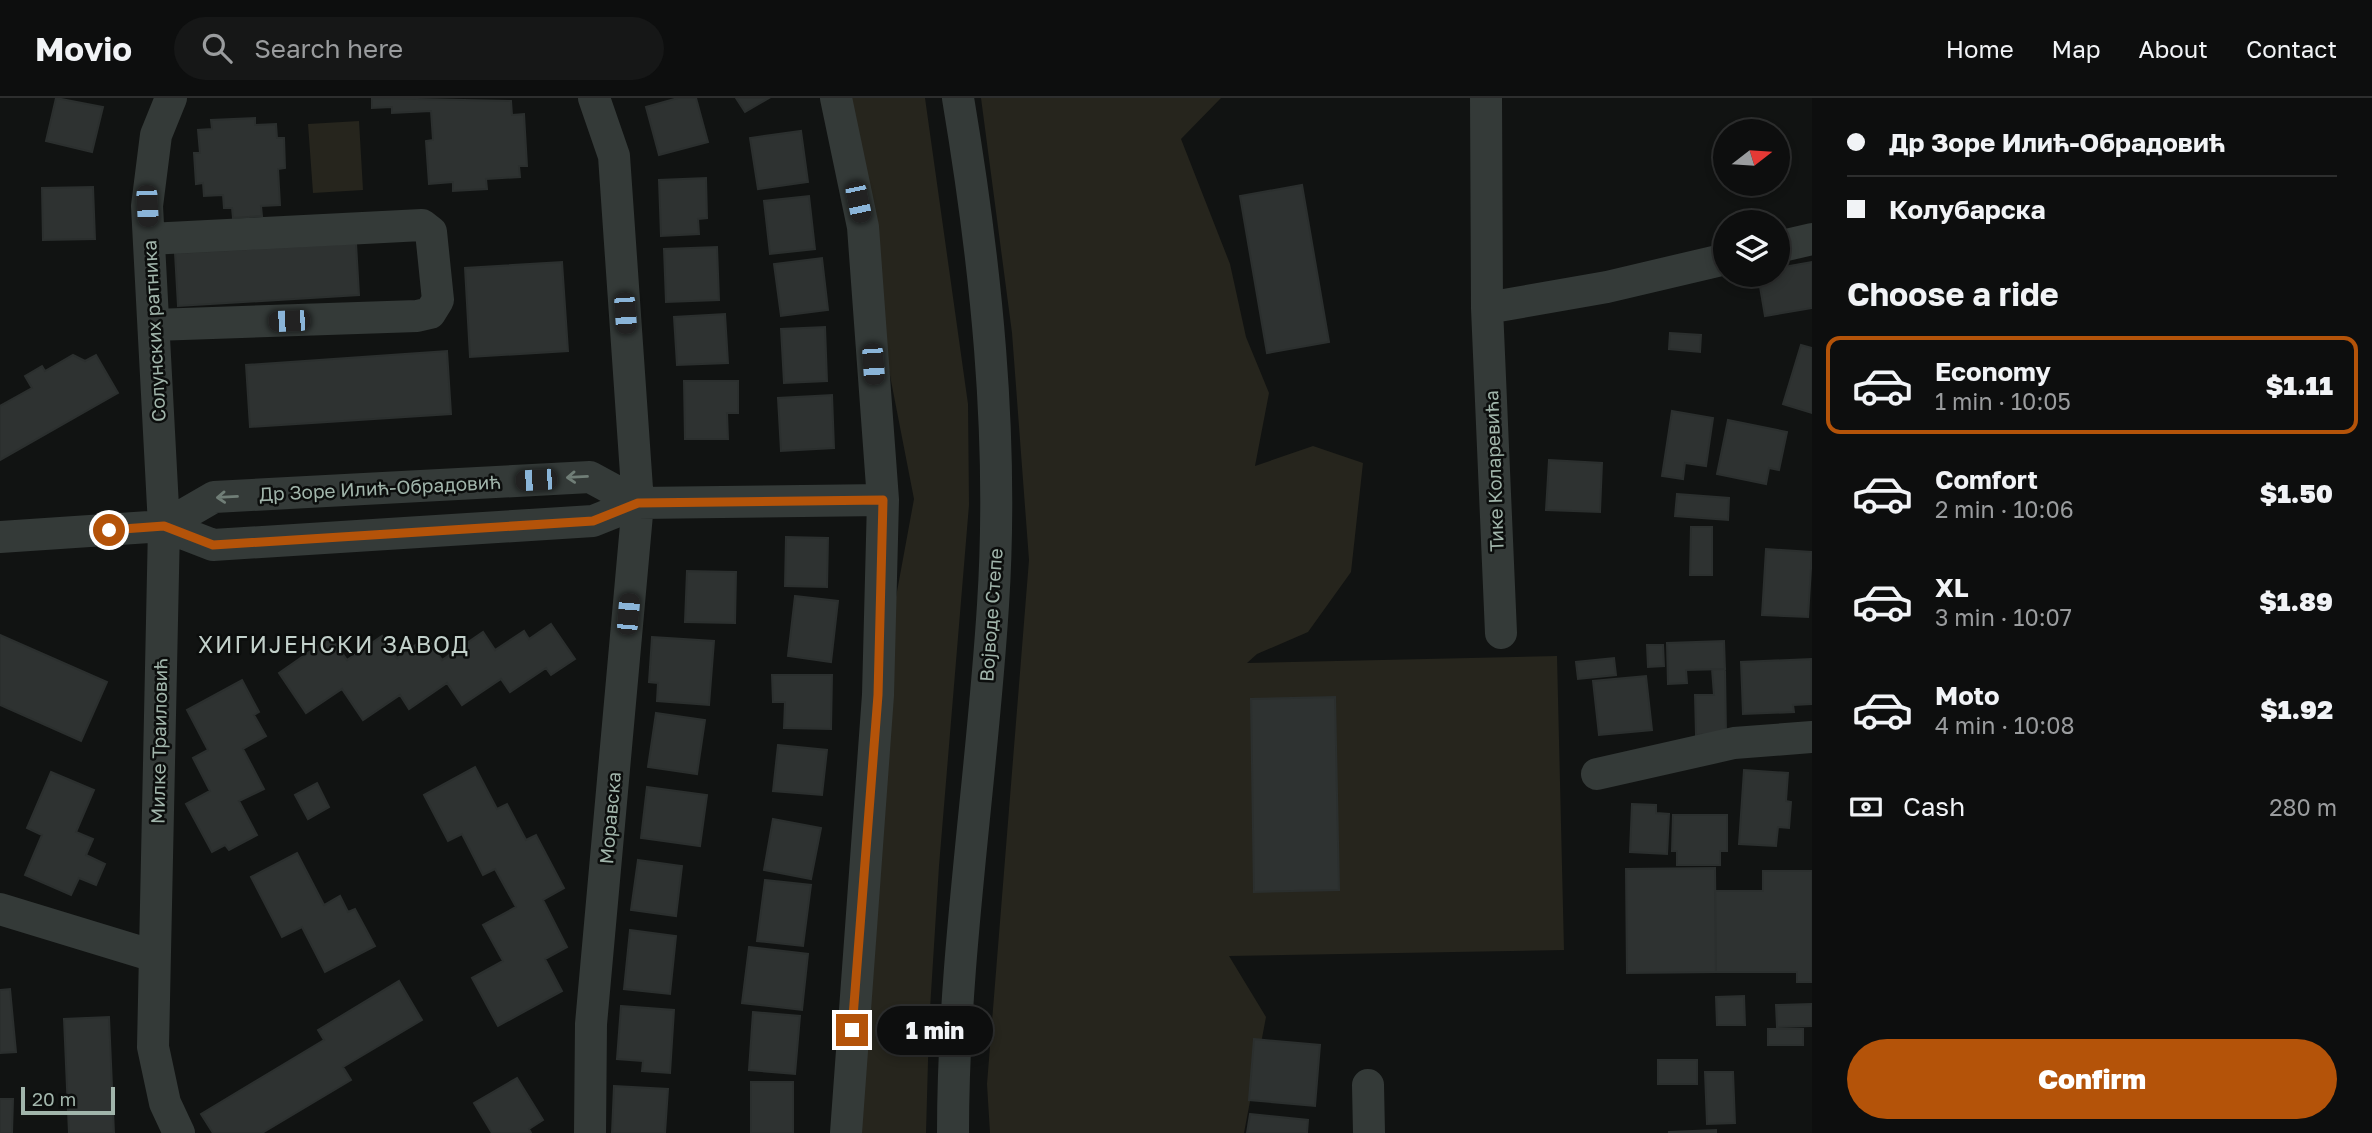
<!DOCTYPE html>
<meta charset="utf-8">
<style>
:root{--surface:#0d0e0e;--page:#161717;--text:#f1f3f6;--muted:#9a9c9e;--line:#2d2e2e;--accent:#b45309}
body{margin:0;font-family:"Golos Text",sans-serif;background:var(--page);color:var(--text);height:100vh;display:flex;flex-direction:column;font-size:26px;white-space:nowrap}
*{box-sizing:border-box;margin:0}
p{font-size:23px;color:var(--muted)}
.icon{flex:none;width:38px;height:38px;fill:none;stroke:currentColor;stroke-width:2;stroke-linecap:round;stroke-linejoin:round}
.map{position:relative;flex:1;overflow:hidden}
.sheet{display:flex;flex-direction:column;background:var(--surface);width:560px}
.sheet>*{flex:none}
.top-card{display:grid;align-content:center;height:154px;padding:0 35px;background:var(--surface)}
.needle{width:46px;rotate:73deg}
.controls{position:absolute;left:1713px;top:21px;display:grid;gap:14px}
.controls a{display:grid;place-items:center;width:77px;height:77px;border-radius:50%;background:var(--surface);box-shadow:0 4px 10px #0003,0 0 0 2px var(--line);font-size:35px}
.scale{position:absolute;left:21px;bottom:18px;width:94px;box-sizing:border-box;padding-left:7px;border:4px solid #a1b5ab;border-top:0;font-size:19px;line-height:24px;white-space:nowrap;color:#a1b5ab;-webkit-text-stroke:5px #0c0e0d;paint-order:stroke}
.end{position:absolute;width:32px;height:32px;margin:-16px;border:9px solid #b45309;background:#fff;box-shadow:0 0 0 4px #fff}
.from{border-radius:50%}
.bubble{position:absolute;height:49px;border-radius:24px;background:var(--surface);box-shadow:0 4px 10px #0003,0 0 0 2px var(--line);font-size:23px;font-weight:800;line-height:49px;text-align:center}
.car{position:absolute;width:21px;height:42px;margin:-21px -10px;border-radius:9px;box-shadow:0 0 5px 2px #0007;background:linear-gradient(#222 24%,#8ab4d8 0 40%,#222 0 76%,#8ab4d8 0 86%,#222 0)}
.top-card b{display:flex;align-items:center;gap:24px;height:66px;font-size:26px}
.top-card b+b{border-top:2px solid var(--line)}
.top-card i{width:18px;height:18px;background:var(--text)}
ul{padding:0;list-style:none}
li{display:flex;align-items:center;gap:21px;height:98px;margin:0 14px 10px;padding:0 21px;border:4px solid transparent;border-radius:14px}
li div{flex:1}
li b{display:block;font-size:26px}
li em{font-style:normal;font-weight:800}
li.active{border-color:var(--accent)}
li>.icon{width:63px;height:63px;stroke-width:1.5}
h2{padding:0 35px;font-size:32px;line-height:84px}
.pay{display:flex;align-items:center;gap:18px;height:77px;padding:0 35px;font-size:26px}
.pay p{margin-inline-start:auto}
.cta{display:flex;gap:14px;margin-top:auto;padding:14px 35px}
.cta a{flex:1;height:80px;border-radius:42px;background:var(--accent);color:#fff;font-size:28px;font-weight:800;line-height:80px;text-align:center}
header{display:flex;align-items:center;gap:42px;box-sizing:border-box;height:98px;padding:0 35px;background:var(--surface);border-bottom:2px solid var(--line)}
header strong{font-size:33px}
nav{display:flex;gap:38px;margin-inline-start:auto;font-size:24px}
.search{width:490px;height:63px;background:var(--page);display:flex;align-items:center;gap:18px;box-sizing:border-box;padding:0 24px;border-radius:38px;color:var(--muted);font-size:26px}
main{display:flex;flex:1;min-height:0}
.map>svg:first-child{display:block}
.green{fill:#26251d}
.building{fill:#2e3231;stroke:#2b2f2e;stroke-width:2}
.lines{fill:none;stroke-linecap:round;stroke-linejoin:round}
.minor{stroke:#343a38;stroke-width:32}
.oneway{stroke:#707e77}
.route{stroke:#b45309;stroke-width:9}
.labels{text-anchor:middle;stroke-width:5;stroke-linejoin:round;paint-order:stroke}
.street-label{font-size:19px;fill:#a1b5ab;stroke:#0c0e0d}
.quarter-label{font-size:23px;letter-spacing:2px;fill:#c2d0ca;stroke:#0c0e0d}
</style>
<header>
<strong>Movio</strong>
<div class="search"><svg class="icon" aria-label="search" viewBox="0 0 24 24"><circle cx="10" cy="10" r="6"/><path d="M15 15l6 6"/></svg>Search here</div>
<nav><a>Home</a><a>Map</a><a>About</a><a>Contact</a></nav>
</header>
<main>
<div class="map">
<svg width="1812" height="1035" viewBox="0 0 1812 1035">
<rect width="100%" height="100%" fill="#111312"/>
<!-- green -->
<path class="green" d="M 836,0 L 925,0 L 968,306 L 969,407 L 939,768 L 929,927 L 926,1035 L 847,1035 L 878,597 L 914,401 Z
M 981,0 L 1221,0 L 1181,41 L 1230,166 L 1246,239 L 1269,295 L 1255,368 L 1313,348 L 1363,365 L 1351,474 L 1308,534 L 1257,556 L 1247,565 L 1557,558 L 1564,852 L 1229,858 L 1266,919 L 1244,1035 L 990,1035 L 987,986 L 1029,462 L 1012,235 Z
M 359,23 L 363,92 L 313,95 L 308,26 Z"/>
<!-- building -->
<path class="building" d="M 56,0 L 103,9 L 92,54 L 46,43 Z
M 372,0 L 511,3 L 512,17 L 524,16 L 527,68 L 519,68 L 520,79 L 486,81 L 487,91 L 453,93 L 453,84 L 429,86 L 426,43 L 433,42 L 431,13 L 392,15 L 392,9 L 372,10 Z
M 678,0 L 696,0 L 708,44 L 659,57 L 646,9 Z
M 736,0 L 769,0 L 745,14 Z
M 255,20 L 255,27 L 276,26 L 277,40 L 284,40 L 285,70 L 278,71 L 280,107 L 261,108 L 262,118 L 233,120 L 232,110 L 224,110 L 223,97 L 204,98 L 203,85 L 196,86 L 194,55 L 200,55 L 198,32 L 212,31 L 211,22 Z
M 801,33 L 808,84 L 758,91 L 750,40 Z
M 706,80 L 707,120 L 698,121 L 699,136 L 661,138 L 659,82 Z
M 1302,87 L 1329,244 L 1267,255 L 1240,98 Z
M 93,89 L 95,141 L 43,142 L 42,90 Z
M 809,98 L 815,151 L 770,156 L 764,103 Z
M 356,145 L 359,197 L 178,208 L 175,155 Z
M 717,149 L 719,202 L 666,204 L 664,151 Z
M 822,160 L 828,212 L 781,218 L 774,166 Z
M 562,164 L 568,253 L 470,259 L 465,170 Z
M 1812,164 L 1812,210 L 1765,218 L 1758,177 L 1778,177 L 1778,170 Z
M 725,216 L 728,265 L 677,267 L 674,219 Z
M 825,229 L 827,283 L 784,285 L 781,231 Z
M 1670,235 L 1701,237 L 1700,254 L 1669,251 Z
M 1801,247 L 1812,250 L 1812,315 L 1783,306 Z
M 447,253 L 451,316 L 250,329 L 246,267 Z
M 73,257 L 85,263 L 96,257 L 118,295 L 0,362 L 0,308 L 32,290 L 25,278 L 42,268 L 45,273 Z
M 684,283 L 738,283 L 738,315 L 727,315 L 728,341 L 685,341 Z
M 832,297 L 834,350 L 781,353 L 778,300 Z
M 1672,313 L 1713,320 L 1706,368 L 1685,365 L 1683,381 L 1662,378 Z
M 1728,322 L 1787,334 L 1779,372 L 1769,370 L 1766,386 L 1717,376 Z
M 1549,362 L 1602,365 L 1600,414 L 1546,412 Z
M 1677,396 L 1729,400 L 1728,422 L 1675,418 Z
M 1691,429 L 1712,429 L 1712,477 L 1690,477 Z
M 786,439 L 828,440 L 827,489 L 785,488 Z
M 1766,451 L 1812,454 L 1808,519 L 1762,517 Z
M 687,473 L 736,474 L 735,525 L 685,524 Z
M 795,498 L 838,503 L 831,564 L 788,558 Z
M 551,526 L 575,561 L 551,577 L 546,570 L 510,594 L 501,581 L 462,607 L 447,585 L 409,611 L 400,597 L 363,622 L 342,591 L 306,615 L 279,575 L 331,539 L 347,562 L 382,538 L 397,560 L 427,539 L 442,562 L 483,534 L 495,552 L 524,533 L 529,541 Z
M 0,537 L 107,584 L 81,643 L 0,607 Z
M 652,539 L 714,543 L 709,607 L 657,603 L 658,585 L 649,584 Z
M 1724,543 L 1725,571 L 1686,572 L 1687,585 L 1668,586 L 1667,545 Z
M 1647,547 L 1663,547 L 1664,568 L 1648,569 Z
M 1614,560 L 1616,577 L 1578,581 L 1576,564 Z
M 1811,561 L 1812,606 L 1793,607 L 1794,614 L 1743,616 L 1741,564 Z
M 1712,571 L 1725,571 L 1726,636 L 1696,637 L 1695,597 L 1714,597 Z
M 772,577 L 832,577 L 831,631 L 784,630 L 785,604 L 773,604 Z
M 1646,578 L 1652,632 L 1599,637 L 1593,583 Z
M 242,582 L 259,614 L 254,617 L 266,638 L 243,651 L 264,691 L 239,703 L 257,737 L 229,752 L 225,747 L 212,754 L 186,706 L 210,693 L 193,660 L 208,652 L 187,612 Z
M 1335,599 L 1339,792 L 1254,794 L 1251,601 Z
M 656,615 L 705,622 L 697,676 L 648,669 Z
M 778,647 L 827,652 L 822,697 L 773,693 Z
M 475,669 L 497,711 L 507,706 L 526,742 L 536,737 L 564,790 L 543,802 L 567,849 L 545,861 L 562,893 L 498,928 L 472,880 L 503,863 L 483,827 L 516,809 L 495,771 L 483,777 L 462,736 L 448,743 L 424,697 Z
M 1744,672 L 1788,675 L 1786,703 L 1791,704 L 1789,730 L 1778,729 L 1776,748 L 1739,746 Z
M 51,674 L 94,692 L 76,734 L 93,741 L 86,757 L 105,766 L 96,787 L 79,780 L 71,797 L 25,777 L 42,737 L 27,730 Z
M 317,685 L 329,709 L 308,721 L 295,697 Z
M 647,689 L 707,697 L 700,748 L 641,740 Z
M 1632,706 L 1656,707 L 1656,715 L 1669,716 L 1667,756 L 1630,754 Z
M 1673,717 L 1727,717 L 1727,753 L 1720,753 L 1720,767 L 1677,767 L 1677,753 L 1672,753 Z
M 773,721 L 821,730 L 811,781 L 764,772 Z
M 297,755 L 324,807 L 340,798 L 348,814 L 355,811 L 375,848 L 325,874 L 302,829 L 282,839 L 251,779 Z
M 638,762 L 682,768 L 676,818 L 631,812 Z
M 1715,770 L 1716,874 L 1627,875 L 1626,771 Z
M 1763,773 L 1812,773 L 1812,884 L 1797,884 L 1797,874 L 1716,874 L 1715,793 L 1763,793 Z
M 765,782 L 811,787 L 803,848 L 757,843 Z
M 630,832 L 676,838 L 670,896 L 624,891 Z
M 749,849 L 808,856 L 802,912 L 742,905 Z
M 399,883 L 422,922 L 343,969 L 351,982 L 262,1035 L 213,1035 L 201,1016 L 324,942 L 318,932 Z
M 10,891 L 16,954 L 0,955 L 0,892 Z
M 1744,898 L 1745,927 L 1717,927 L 1716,899 Z
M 1812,906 L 1812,928 L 1777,929 L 1776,907 Z
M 621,908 L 674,912 L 670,975 L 642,973 L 643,963 L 617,961 Z
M 753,914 L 800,918 L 795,976 L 749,972 Z
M 109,919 L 114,1035 L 69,1035 L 64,921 Z
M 1768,931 L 1803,931 L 1803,947 L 1768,947 Z
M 1254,941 L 1320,947 L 1315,1008 L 1249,1002 Z
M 1658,962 L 1697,962 L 1697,986 L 1658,986 Z
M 1705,974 L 1733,974 L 1735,1025 L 1707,1026 Z
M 517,980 L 543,1022 L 529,1031 L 531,1035 L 492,1035 L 474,1005 Z
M 751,984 L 793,984 L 793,1035 L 751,1035 Z
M 614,988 L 668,991 L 665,1035 L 612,1035 Z
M 0,1001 L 13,1001 L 12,1035 L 0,1035 Z
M 1250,1016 L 1308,1022 L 1307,1035 L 1247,1035 Z
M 1716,1032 L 1716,1035 L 1669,1035 L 1669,1034 Z"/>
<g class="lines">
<!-- minor -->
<path class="minor" d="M 171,0 L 156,37 L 147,108 L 164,428 L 153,949 L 165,1005 L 179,1035
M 836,0 L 863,129 L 883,402 L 878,597 L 846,1035
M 1486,0 L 1487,210 L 1607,189 L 1726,161
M 149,141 L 422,127 L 431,134 L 438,202 L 430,215 L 417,218 L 154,227
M 1778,149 L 1812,141
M 1487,210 L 1501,535
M 164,428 L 214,399 L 590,379 L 638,405
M 0,439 L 164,428 L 213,447 L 593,423 L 638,405 L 883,402
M 1597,676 L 1734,645 L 1812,639
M 0,811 L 154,858
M 1368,987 L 1369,1035
M 590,1035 L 591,926 L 638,405 L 614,58 L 594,0
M 953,1035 C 953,858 982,683 993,507 C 1004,337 986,167 958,0"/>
</g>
<!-- one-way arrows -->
<defs><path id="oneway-shaft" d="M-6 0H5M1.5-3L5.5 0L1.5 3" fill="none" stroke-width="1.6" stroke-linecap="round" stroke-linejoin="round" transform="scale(1.75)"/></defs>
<g class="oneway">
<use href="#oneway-shaft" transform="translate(577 379) rotate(177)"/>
<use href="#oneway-shaft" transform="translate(227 399) rotate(177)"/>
</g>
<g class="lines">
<!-- route -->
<path class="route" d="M 109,432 L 164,428 L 213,447 L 593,423 L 638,405 L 883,402 L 878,597 L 852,932"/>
</g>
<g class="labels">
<!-- street labels -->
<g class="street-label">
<text transform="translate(154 233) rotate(-93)" y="7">Солунских ратника</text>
<text transform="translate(1494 373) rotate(-92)" y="7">Тике Коларевића</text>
<text transform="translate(380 390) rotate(-3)" y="7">Др Зоре Илић-Обрадовић</text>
<text transform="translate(991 517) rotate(-86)" y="7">Војводе Степе</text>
<text transform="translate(159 643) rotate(-89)" y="7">Милке Траиловић</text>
<text transform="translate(610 720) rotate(-85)" y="7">Моравска</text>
</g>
<!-- quarter labels -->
<g class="quarter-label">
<text x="334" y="555">ХИГИЈЕНСКИ ЗАВОД</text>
</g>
</g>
</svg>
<div class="controls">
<a><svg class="needle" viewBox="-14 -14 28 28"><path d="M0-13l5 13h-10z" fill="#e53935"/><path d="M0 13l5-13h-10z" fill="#9a9c9e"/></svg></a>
<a><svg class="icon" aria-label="layers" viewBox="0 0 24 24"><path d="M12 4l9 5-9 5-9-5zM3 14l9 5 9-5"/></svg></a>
</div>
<div class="scale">20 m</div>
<i class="end from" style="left:109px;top:432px"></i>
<i class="end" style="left:852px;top:932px"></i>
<div class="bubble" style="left:877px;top:908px;width:116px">1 min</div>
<i class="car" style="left:858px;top:104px;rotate:168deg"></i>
<i class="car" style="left:147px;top:108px;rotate:177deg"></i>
<i class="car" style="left:625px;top:215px;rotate:176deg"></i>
<i class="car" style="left:289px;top:223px;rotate:268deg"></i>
<i class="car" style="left:873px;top:266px;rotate:176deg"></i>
<i class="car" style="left:536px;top:382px;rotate:267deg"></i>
<i class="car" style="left:628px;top:516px;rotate:5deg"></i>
</div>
<section class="sheet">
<div class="top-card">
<b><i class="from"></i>Др Зоре Илић-Обрадовић</b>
<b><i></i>Колубарска</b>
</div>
<h2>Choose a ride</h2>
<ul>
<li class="active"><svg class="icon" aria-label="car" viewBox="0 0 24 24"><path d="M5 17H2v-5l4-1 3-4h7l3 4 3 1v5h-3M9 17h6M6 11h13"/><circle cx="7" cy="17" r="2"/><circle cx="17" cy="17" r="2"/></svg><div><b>Economy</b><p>1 min · 10:05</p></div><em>$1.11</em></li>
<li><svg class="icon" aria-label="car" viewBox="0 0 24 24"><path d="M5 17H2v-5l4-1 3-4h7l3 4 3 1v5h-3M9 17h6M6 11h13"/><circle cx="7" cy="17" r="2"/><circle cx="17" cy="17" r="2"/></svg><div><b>Comfort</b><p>2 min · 10:06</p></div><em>$1.50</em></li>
<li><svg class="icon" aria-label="car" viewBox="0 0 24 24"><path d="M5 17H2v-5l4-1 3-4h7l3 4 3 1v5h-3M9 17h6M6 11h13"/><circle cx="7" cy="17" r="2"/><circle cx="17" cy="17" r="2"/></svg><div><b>XL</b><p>3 min · 10:07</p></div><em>$1.89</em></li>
<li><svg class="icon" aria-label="car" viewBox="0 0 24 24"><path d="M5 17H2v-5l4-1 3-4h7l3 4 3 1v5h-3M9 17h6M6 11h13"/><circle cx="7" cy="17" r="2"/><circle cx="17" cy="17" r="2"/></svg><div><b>Moto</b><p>4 min · 10:08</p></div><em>$1.92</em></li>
</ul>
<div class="pay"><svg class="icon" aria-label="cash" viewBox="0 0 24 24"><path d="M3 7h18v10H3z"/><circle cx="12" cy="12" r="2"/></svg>Cash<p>280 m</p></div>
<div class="cta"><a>Confirm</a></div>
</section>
</main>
